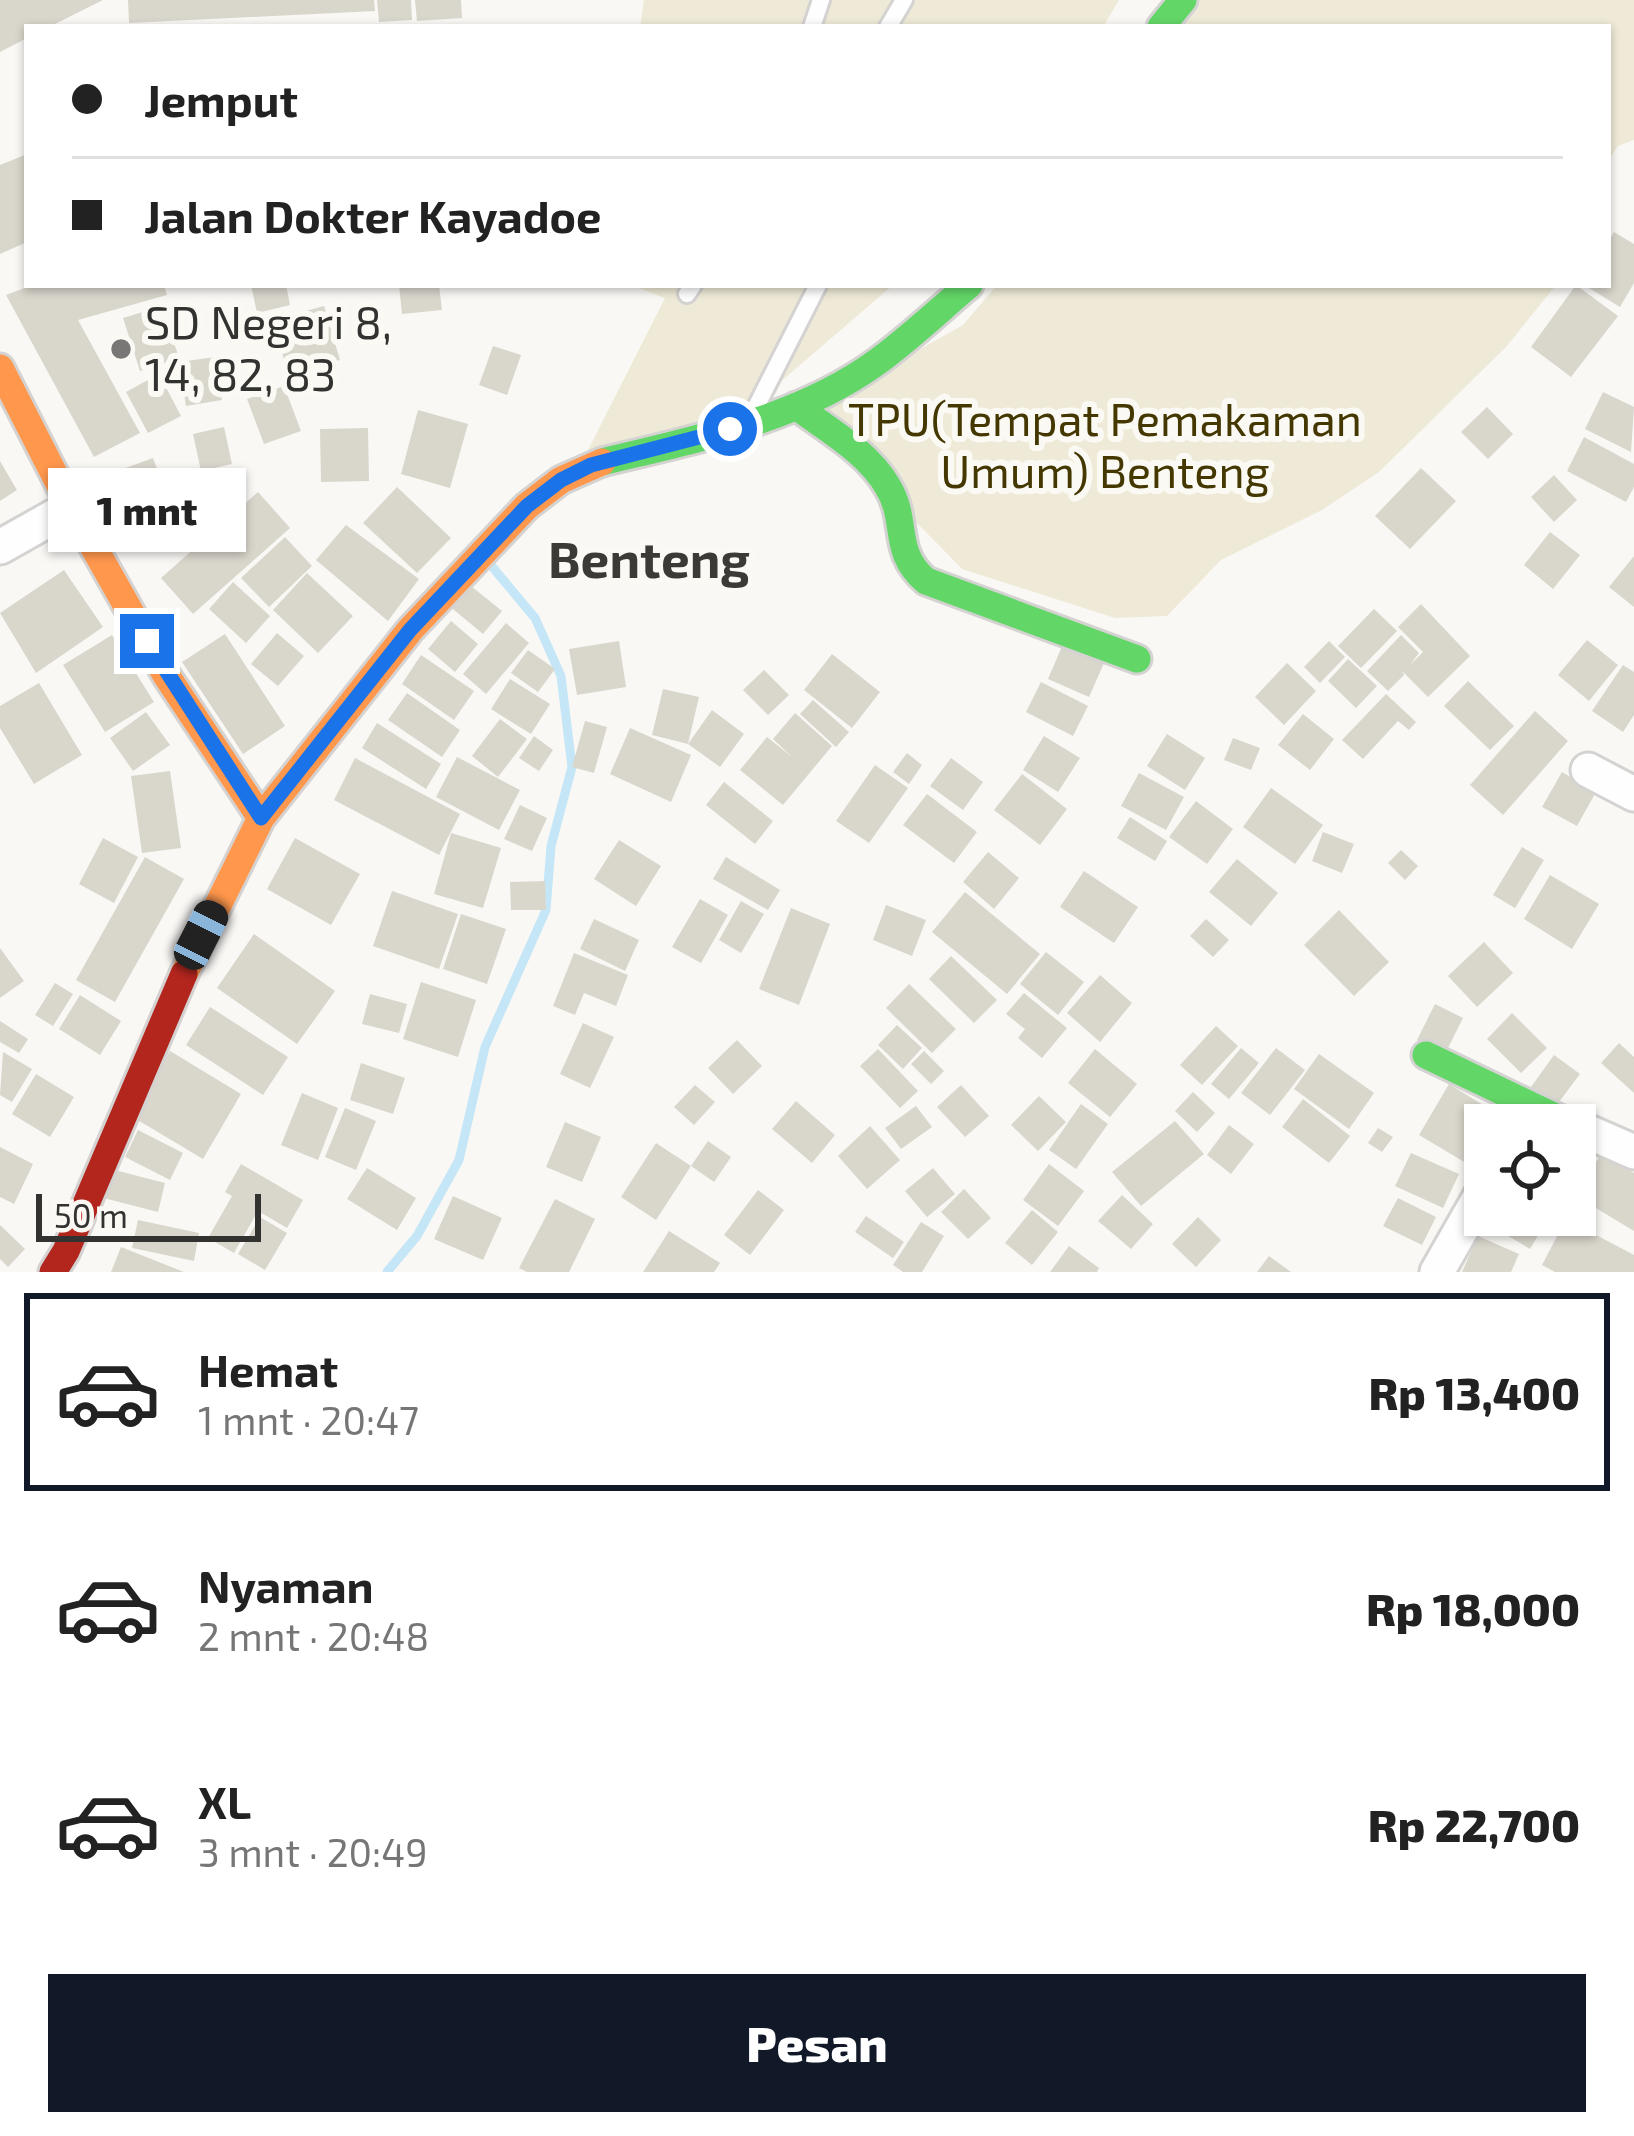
<!DOCTYPE html>
<html lang="id">
<meta charset="utf-8">
<style>
:root{--surface:#fff;--page:#f6f6f6;--text:#222;--muted:#767676;--line:#e0e0e0;--accent:#111827}
body{margin:0;font-family:"Exo 2",sans-serif;background:var(--page);color:var(--text);height:100vh;display:flex;flex-direction:column;font-size:45px;white-space:nowrap}
*{box-sizing:border-box;margin:0}
p{font-size:39px;color:var(--muted)}
.icon{flex:none;width:66px;height:66px;fill:none;stroke:currentColor;stroke-width:2;stroke-linecap:round;stroke-linejoin:round}
.map{position:relative;height:1272px;overflow:hidden}
.sheet{display:flex;flex-direction:column;background:var(--surface);flex:1}
.sheet>*{flex:none}
.banner{position:absolute;left:24px;top:24px;width:1587px;height:264px;border-radius:0px;box-shadow:0 3px 9px #0004;display:grid;align-content:center;height:264px;padding:0 48px;background:var(--surface)}
.controls{position:absolute;left:1464px;top:1104px;display:grid;gap:24px}
.controls a{display:grid;place-items:center;width:132px;height:132px;border-radius:0px;background:var(--surface);box-shadow:0 3px 9px #0004;font-size:60px}
.scale{position:absolute;left:36px;bottom:30px;width:225px;box-sizing:border-box;padding-left:12px;border:6px solid #323230;border-top:0;font-size:33px;line-height:42px;white-space:nowrap;color:#323230;-webkit-text-stroke:9px #faf9f4;paint-order:stroke}
.end{position:absolute;width:54px;height:54px;margin:-27px;border:15px solid #1a73e8;background:#fff;box-shadow:0 0 0 6px #fff}
.from{border-radius:50%}
.bubble{position:absolute;height:84px;border-radius:0px;background:var(--surface);box-shadow:0 3px 9px #0004;font-size:39px;font-weight:800;line-height:84px;text-align:center}
.car{position:absolute;width:36px;height:72px;margin:-36px -18px;border-radius:15px;box-shadow:0 0 9px 3px #0007;background:linear-gradient(#222 24%,#8ab4d8 0 40%,#222 0 76%,#8ab4d8 0 86%,#222 0)}
.banner b{display:flex;align-items:center;gap:42px;height:114px;font-size:45px}
.banner b+b{border-top:3px solid var(--line)}
.banner i{width:30px;height:30px;background:var(--text)}
ul{padding:21px 0 0;list-style:none}
li{display:flex;align-items:center;gap:36px;height:198px;margin:0 24px 18px;padding:0 24px;border:6px solid transparent;border-radius:0px}
li div{flex:1}
li b{display:block;font-size:45px}
li em{font-style:normal;font-weight:800}
li.selected{border-color:var(--accent)}
li>.icon{width:108px;height:108px;stroke-width:1.5}
.cta{display:flex;gap:24px;margin-top:auto;padding:24px 48px}
.cta a{flex:1;height:138px;border-radius:0px;background:var(--accent);color:#fff;font-size:48px;font-weight:800;line-height:138px;text-align:center}
.map>svg:first-child{display:block}
.green{fill:#efead7}
.lines{fill:none;stroke-linecap:round;stroke-linejoin:round}
.stream{stroke:#c4e6f6;stroke-width:9}
.building{fill:#d9d6cc}
.lane-casing{stroke:#d4d3d2;stroke-width:22}
.street-casing{stroke:#d4d3d2;stroke-width:39}
.fast-casing{stroke:#d4d3d2;stroke-width:33}
.slow-casing{stroke:#d4d3d2;stroke-width:33}
.jam-casing{stroke:#d4d3d2;stroke-width:33}
.lane{stroke:#fefefe;stroke-width:16}
.street{stroke:#fefefe;stroke-width:33}
.fast{stroke:#63d668;stroke-width:27}
.slow{stroke:#ff974d;stroke-width:27}
.jam{stroke:#b3261e;stroke-width:27}
.route{stroke:#1a73e8;stroke-width:15}
.poi-dot{fill:#787775;stroke:#faf9f4;stroke-width:4.5}
.labels{text-anchor:middle;stroke-width:12;stroke-linejoin:round;paint-order:stroke}
.poi-label{font-size:45px;fill:#323230;stroke:#faf9f4;text-anchor:start}
.park-label{font-size:45px;fill:#443800;stroke:#faf9f4}
.quarter-label{font-size:51px;font-weight:bold;fill:#3b3a37;stroke:#faf9f4}
</style>
<div class="map">
<svg width="1634" height="1272" viewBox="0 0 1634 1272">
<rect width="100%" height="100%" fill="#f9f8f5"/>
<!-- green -->
<path class="green" d="M 644,0 L 1119,0 L 1103,27 L 640,27 Z
M 1200,0 L 1634,0 L 1634,140 L 1618,146 L 1608,161 L 1608,27 L 1174,27 Z
M 631,285 L 893,285 L 742,415 L 584,458 L 665,298 Z
M 997,285 L 1556,285 L 1507,346 L 1379,472 L 1322,510 L 1221,560 L 1167,616 L 1115,618 L 962,569 L 919,525 L 807,425 L 858,384 L 963,325 Z"/>
<g class="lines">
<!-- stream -->
<path class="stream" d="M 387,1272 L 417,1236 L 459,1160 L 485,1047 L 546,910 L 551,846 L 572,767 L 561,676 L 535,618 L 489,563"/>
</g>
<!-- building -->
<path class="building" d="M 0,0 L 103,0 L 49,27 L 27,27 L 27,38 L 0,52 Z
M 128,0 L 374,0 L 375,11 L 129,23 Z
M 377,0 L 411,0 L 412,20 L 379,22 Z
M 415,0 L 461,0 L 462,18 L 417,21 Z
M 27,154 L 27,242 L 0,254 L 0,165 Z
M 1614,232 L 1634,244 L 1634,283 L 1620,307 L 1584,285 L 1608,285 L 1608,242 Z
M 32,285 L 164,285 L 167,295 L 78,320 L 140,433 L 94,457 L 6,295 Z
M 251,285 L 286,285 L 290,305 L 257,313 Z
M 399,285 L 439,285 L 442,310 L 402,314 Z
M 1576,285 L 1618,316 L 1571,377 L 1531,347 Z
M 162,306 L 179,358 L 140,371 L 123,318 Z
M 324,306 L 340,360 L 288,374 L 273,320 Z
M 493,346 L 521,355 L 507,395 L 479,385 Z
M 215,357 L 222,400 L 186,406 L 179,362 Z
M 159,374 L 181,416 L 148,433 L 126,392 Z
M 284,386 L 301,431 L 264,444 L 247,399 Z
M 1603,392 L 1634,407 L 1631,452 L 1585,429 Z
M 1487,407 L 1513,434 L 1488,459 L 1461,432 Z
M 418,410 L 468,424 L 450,488 L 401,474 Z
M 224,427 L 232,464 L 201,471 L 193,434 Z
M 368,428 L 369,481 L 321,482 L 320,429 Z
M 1584,437 L 1634,464 L 1634,487 L 1626,502 L 1567,471 Z
M 153,458 L 166,493 L 123,510 L 109,474 Z
M 0,461 L 17,490 L 0,501 Z
M 1421,468 L 1456,501 L 1410,549 L 1375,516 Z
M 1554,475 L 1577,500 L 1554,522 L 1531,497 Z
M 397,487 L 451,538 L 417,573 L 363,523 Z
M 258,492 L 290,528 L 193,614 L 161,578 Z
M 346,525 L 419,579 L 388,621 L 316,560 Z
M 1550,532 L 1580,555 L 1553,589 L 1524,565 Z
M 285,537 L 312,566 L 269,607 L 241,578 Z
M 1634,556 L 1634,607 L 1609,587 Z
M 64,570 L 103,627 L 36,673 L 0,613 Z
M 307,573 L 353,616 L 318,653 L 273,610 Z
M 233,582 L 270,616 L 246,643 L 209,609 Z
M 466,582 L 502,611 L 483,634 L 448,605 Z
M 1421,604 L 1470,656 L 1428,697 L 1402,671 L 1404,675 L 1388,691 L 1367,671 L 1401,635 L 1419,653 L 1410,665 L 1423,652 L 1398,627 Z
M 1374,609 L 1397,631 L 1361,668 L 1338,646 Z
M 451,621 L 478,644 L 455,672 L 428,649 Z
M 506,623 L 529,643 L 486,694 L 463,674 Z
M 277,633 L 304,656 L 278,686 L 251,664 Z
M 225,634 L 285,726 L 243,754 L 182,662 Z
M 112,635 L 154,702 L 105,732 L 63,665 Z
M 1587,640 L 1618,665 L 1589,701 L 1558,675 Z
M 619,641 L 626,687 L 577,695 L 569,649 Z
M 1329,641 L 1345,657 L 1320,683 L 1304,667 Z
M 1063,644 L 1104,663 L 1089,697 L 1048,679 Z
M 528,650 L 555,669 L 538,692 L 511,673 Z
M 832,654 L 880,692 L 852,728 L 804,690 Z
M 421,655 L 474,691 L 454,720 L 402,684 Z
M 1348,659 L 1377,686 L 1356,708 L 1328,681 Z
M 1287,663 L 1316,691 L 1284,725 L 1255,697 Z
M 1623,665 L 1634,672 L 1634,715 L 1623,732 L 1592,711 Z
M 764,670 L 789,695 L 768,715 L 743,690 Z
M 510,679 L 550,704 L 531,734 L 491,709 Z
M 1468,681 L 1514,726 L 1490,750 L 1444,706 Z
M 1041,682 L 1088,706 L 1073,736 L 1026,712 Z
M 39,683 L 82,755 L 34,784 L 0,728 L 0,706 Z
M 663,689 L 699,697 L 688,744 L 652,735 Z
M 407,693 L 460,730 L 442,757 L 388,720 Z
M 1386,694 L 1416,722 L 1409,730 L 1398,721 L 1363,759 L 1342,740 Z
M 813,700 L 849,732 L 836,747 L 800,714 Z
M 712,710 L 744,734 L 720,767 L 688,744 Z
M 1535,711 L 1568,741 L 1503,815 L 1470,785 Z
M 146,712 L 170,745 L 133,771 L 110,738 Z
M 795,713 L 832,746 L 783,805 L 740,770 L 767,737 L 792,757 L 773,739 Z
M 1303,714 L 1334,739 L 1310,770 L 1278,745 Z
M 500,719 L 527,739 L 498,777 L 472,756 Z
M 585,721 L 607,727 L 594,773 L 572,767 Z
M 377,723 L 441,764 L 426,789 L 362,748 Z
M 630,728 L 691,755 L 671,802 L 610,774 Z
M 1167,734 L 1205,758 L 1185,790 L 1147,766 Z
M 534,736 L 553,750 L 539,771 L 519,758 Z
M 1044,736 L 1080,758 L 1058,792 L 1023,770 Z
M 1233,738 L 1260,748 L 1251,770 L 1224,760 Z
M 907,753 L 922,765 L 909,784 L 893,772 Z
M 457,757 L 520,790 L 499,830 L 436,797 Z
M 355,758 L 460,814 L 439,855 L 334,800 Z
M 951,758 L 983,782 L 963,810 L 930,786 Z
M 875,765 L 908,788 L 869,843 L 836,821 Z
M 170,771 L 181,848 L 142,853 L 131,776 Z
M 1562,772 L 1596,792 L 1577,826 L 1542,807 Z
M 1139,773 L 1184,797 L 1166,830 L 1121,806 Z
M 1022,774 L 1067,809 L 1040,845 L 994,810 Z
M 724,782 L 773,821 L 755,844 L 706,805 Z
M 1271,788 L 1323,825 L 1295,864 L 1243,827 Z
M 927,794 L 977,832 L 954,863 L 903,825 Z
M 1196,801 L 1233,829 L 1207,864 L 1169,837 Z
M 520,805 L 547,818 L 532,851 L 504,839 Z
M 1130,817 L 1167,841 L 1155,861 L 1117,838 Z
M 1323,832 L 1354,844 L 1342,873 L 1312,861 Z
M 451,833 L 501,848 L 483,908 L 434,894 Z
M 103,838 L 138,857 L 114,903 L 79,884 Z
M 295,838 L 360,874 L 331,925 L 267,889 Z
M 619,840 L 661,866 L 636,906 L 594,879 Z
M 1522,847 L 1544,860 L 1515,908 L 1493,895 Z
M 1401,850 L 1418,866 L 1405,880 L 1388,863 Z
M 988,852 L 1019,878 L 994,909 L 963,882 Z
M 145,857 L 184,879 L 115,1002 L 76,980 Z
M 726,857 L 780,890 L 768,910 L 713,879 Z
M 1237,859 L 1278,893 L 1251,926 L 1209,892 Z
M 1084,871 L 1138,907 L 1114,943 L 1060,907 Z
M 1550,875 L 1599,904 L 1572,949 L 1524,919 Z
M 545,881 L 546,910 L 511,910 L 510,882 Z
M 392,891 L 458,914 L 439,969 L 373,946 Z
M 965,892 L 1040,954 L 1007,994 L 932,932 Z
M 700,899 L 728,915 L 701,963 L 672,947 Z
M 741,901 L 764,914 L 741,953 L 719,940 Z
M 886,905 L 926,920 L 912,956 L 873,940 Z
M 791,908 L 830,924 L 799,1005 L 759,989 Z
M 1339,910 L 1389,962 L 1354,996 L 1304,945 Z
M 461,914 L 506,929 L 487,984 L 443,969 Z
M 594,919 L 639,940 L 625,971 L 580,949 Z
M 1206,919 L 1229,940 L 1213,957 L 1190,936 Z
M 254,934 L 335,991 L 297,1044 L 217,988 Z
M 1484,942 L 1513,973 L 1477,1007 L 1448,976 Z
M 0,948 L 24,981 L 0,998 Z
M 1046,952 L 1084,982 L 1058,1015 L 1020,984 Z
M 574,953 L 628,975 L 616,1006 L 584,993 L 575,1015 L 553,1006 Z
M 951,956 L 997,1000 L 974,1023 L 929,979 Z
M 1100,975 L 1132,1003 L 1100,1042 L 1067,1013 Z
M 421,982 L 476,1000 L 458,1057 L 403,1039 Z
M 55,983 L 73,994 L 53,1026 L 35,1015 Z
M 909,984 L 956,1029 L 932,1053 L 886,1008 Z
M 1024,993 L 1067,1028 L 1042,1058 L 1018,1038 L 1025,1029 L 1006,1014 Z
M 370,994 L 407,1004 L 399,1033 L 362,1024 Z
M 80,995 L 121,1021 L 100,1055 L 59,1029 Z
M 1435,1004 L 1463,1018 L 1445,1054 L 1417,1040 Z
M 210,1007 L 288,1057 L 263,1095 L 186,1045 Z
M 1512,1013 L 1547,1048 L 1521,1073 L 1487,1039 Z
M 0,1021 L 28,1039 L 19,1053 L 0,1042 Z
M 583,1023 L 614,1037 L 590,1088 L 560,1074 Z
M 897,1025 L 922,1048 L 903,1069 L 878,1045 Z
M 1216,1026 L 1238,1046 L 1202,1085 L 1180,1065 Z
M 737,1040 L 762,1066 L 733,1094 L 708,1068 Z
M 1619,1043 L 1634,1057 L 1634,1093 L 1601,1063 Z
M 1241,1048 L 1259,1063 L 1229,1099 L 1211,1084 Z
M 1276,1048 L 1305,1070 L 1270,1115 L 1241,1093 Z
M 878,1049 L 918,1091 L 900,1108 L 860,1066 Z
M 1095,1049 L 1137,1084 L 1110,1117 L 1068,1083 Z
M 170,1051 L 241,1094 L 203,1159 L 131,1116 Z
M 924,1051 L 944,1071 L 931,1084 L 911,1064 Z
M 3,1052 L 32,1069 L 12,1102 L 0,1095 Z
M 1319,1054 L 1374,1093 L 1349,1129 L 1294,1089 Z
M 1554,1055 L 1580,1074 L 1556,1106 L 1531,1087 Z
M 361,1063 L 405,1078 L 393,1114 L 350,1100 Z
M 36,1074 L 74,1097 L 50,1137 L 12,1114 Z
M 1449,1084 L 1501,1116 L 1496,1125 L 1485,1125 L 1485,1143 L 1471,1166 L 1419,1135 Z
M 695,1085 L 715,1102 L 694,1125 L 674,1107 Z
M 961,1085 L 989,1116 L 965,1137 L 937,1107 Z
M 1193,1092 L 1215,1113 L 1197,1132 L 1175,1111 Z
M 302,1093 L 338,1108 L 318,1160 L 281,1145 Z
M 1039,1096 L 1066,1122 L 1038,1151 L 1011,1125 Z
M 1303,1099 L 1350,1136 L 1329,1163 L 1282,1127 Z
M 796,1101 L 835,1135 L 812,1163 L 772,1129 Z
M 1081,1104 L 1108,1124 L 1076,1169 L 1049,1150 Z
M 916,1106 L 932,1127 L 901,1149 L 885,1128 Z
M 345,1108 L 376,1121 L 356,1170 L 325,1157 Z
M 1175,1121 L 1204,1154 L 1141,1206 L 1112,1172 Z
M 565,1122 L 601,1137 L 582,1182 L 546,1167 Z
M 1229,1125 L 1254,1144 L 1231,1174 L 1207,1155 Z
M 870,1126 L 900,1160 L 867,1189 L 838,1156 Z
M 1378,1128 L 1393,1137 L 1382,1152 L 1368,1143 Z
M 138,1130 L 183,1153 L 170,1180 L 125,1157 Z
M 708,1141 L 731,1157 L 714,1182 L 691,1166 Z
M 656,1143 L 691,1166 L 656,1220 L 621,1197 Z
M 0,1147 L 33,1164 L 14,1204 L 0,1197 Z
M 1411,1153 L 1459,1174 L 1443,1208 L 1395,1186 Z
M 1601,1154 L 1634,1173 L 1634,1231 L 1576,1196 Z
M 241,1164 L 303,1200 L 287,1228 L 258,1211 L 234,1253 L 208,1238 L 232,1196 L 225,1192 Z
M 1049,1164 L 1084,1191 L 1058,1226 L 1023,1200 Z
M 103,1167 L 165,1183 L 158,1212 L 96,1196 Z
M 367,1168 L 416,1198 L 397,1230 L 347,1199 Z
M 933,1168 L 955,1194 L 927,1217 L 905,1191 Z
M 964,1189 L 991,1218 L 968,1239 L 941,1212 Z
M 758,1190 L 784,1210 L 750,1255 L 724,1235 Z
M 1122,1195 L 1153,1224 L 1131,1249 L 1098,1221 Z
M 453,1196 L 502,1218 L 483,1260 L 434,1239 Z
M 1398,1198 L 1436,1217 L 1422,1245 L 1383,1226 Z
M 555,1199 L 595,1219 L 569,1272 L 527,1272 L 519,1268 Z
M 1032,1210 L 1058,1232 L 1032,1265 L 1005,1243 Z
M 1493,1215 L 1550,1215 L 1530,1249 L 1488,1224 Z
M 866,1216 L 904,1242 L 893,1258 L 855,1232 Z
M 260,1217 L 287,1233 L 265,1270 L 238,1254 Z
M 1198,1217 L 1221,1240 L 1196,1267 L 1172,1244 Z
M 1566,1219 L 1634,1255 L 1634,1272 L 1555,1272 L 1542,1265 Z
M 138,1220 L 199,1233 L 194,1261 L 132,1248 Z
M 921,1222 L 944,1236 L 922,1272 L 903,1272 L 893,1265 Z
M 0,1225 L 25,1249 L 8,1267 L 0,1259 Z
M 669,1231 L 720,1263 L 714,1272 L 643,1272 Z
M 1478,1236 L 1519,1254 L 1511,1272 L 1462,1272 Z
M 1069,1246 L 1099,1268 L 1097,1272 L 1050,1272 Z
M 121,1247 L 184,1272 L 111,1272 Z
M 1269,1256 L 1291,1272 L 1257,1272 Z"/>
<g class="lines">
<!-- lane casing -->
<g class="lane-casing">
<path id="lane" d="M 812,27 L 821,0
M 888,27 L 904,0
M 687,294 L 693,285
M 755,409 L 818,285"/>
</g>
<!-- street casing -->
<g class="street-casing">
<path id="street" d="M 0,547 L 71,507
M 1588,770 L 1634,794
M 1575,1126 L 1634,1152
M 1437,1272 L 1485,1188"/>
</g>
<!-- fast casing -->
<g class="fast-casing">
<path id="fast" d="M 1161,27 L 1183,0
M 796,406 C 828,430 868,452 888,487 C 909,522 891,551 926,581 L 1137,659
M 602,462 C 696,439 797,420 877,362 C 909,339 939,310 969,285
M 1426,1055 L 1572,1125"/>
</g>
<!-- slow casing -->
<g class="slow-casing">
<path id="slow" d="M 0,368 L 71,507 L 166,675 L 261,818
M 184,974 L 261,818 L 410,630 L 527,506 L 561,480 L 602,462"/>
</g>
<!-- jam casing -->
<g class="jam-casing">
<path id="jam" d="M 53,1272 L 66,1251 L 184,974"/>
</g>
<!-- lane -->
<use href="#lane" class="lane"/>
<!-- street -->
<use href="#street" class="street"/>
<!-- fast -->
<use href="#fast" class="fast"/>
<!-- slow -->
<use href="#slow" class="slow"/>
<!-- jam -->
<use href="#jam" class="jam"/>
</g>
<g class="lines">
<!-- route -->
<path class="route" d="M 147,641 L 261,818 L 410,630 L 527,506 L 561,480 L 591,465 L 730,429"/>
</g>
<!-- markers -->
<circle class="poi-dot" cx="121" cy="349" r="12"/>
<g class="labels">
<!-- poi labels -->
<g class="poi-label">
<text x="145" y="339">SD Negeri 8,<tspan x="145" dy="52">14, 82, 83</tspan></text>
</g>
<!-- park labels -->
<g class="park-label">
<text x="1105" y="436">TPU(Tempat Pemakaman<tspan x="1105" dy="52">Umum) Benteng</tspan></text>
</g>
<!-- quarter labels -->
<g class="quarter-label">
<text x="649" y="578">Benteng</text>
</g>
</g>
</svg>
<div class="controls">
<a><svg class="icon" aria-label="locate" viewBox="0 0 24 24"><circle cx="12" cy="12" r="6"/><path d="M12 2v4M12 18v4M2 12h4M18 12h4"/></svg></a>
</div>
<div class="scale">50 m</div>
<i class="end from" style="left:730px;top:429px"></i>
<i class="end" style="left:147px;top:641px"></i>
<div class="bubble" style="left:48px;top:468px;width:198px">1 mnt</div>
<i class="car" style="left:201px;top:935px;rotate:27deg"></i>
<div class="banner">
<b><i class="from"></i>Jemput</b>
<b><i></i>Jalan Dokter Kayadoe</b>
</div>
</div>
<section class="sheet">
<ul>
<li class="selected"><svg class="icon" aria-label="car" viewBox="0 0 24 24"><path d="M5 17H2v-5l4-1 3-4h7l3 4 3 1v5h-3M9 17h6M6 11h13"/><circle cx="7" cy="17" r="2"/><circle cx="17" cy="17" r="2"/></svg><div><b>Hemat</b><p>1 mnt · 20:47</p></div><em>Rp 13,400</em></li>
<li><svg class="icon" aria-label="car" viewBox="0 0 24 24"><path d="M5 17H2v-5l4-1 3-4h7l3 4 3 1v5h-3M9 17h6M6 11h13"/><circle cx="7" cy="17" r="2"/><circle cx="17" cy="17" r="2"/></svg><div><b>Nyaman</b><p>2 mnt · 20:48</p></div><em>Rp 18,000</em></li>
<li><svg class="icon" aria-label="car" viewBox="0 0 24 24"><path d="M5 17H2v-5l4-1 3-4h7l3 4 3 1v5h-3M9 17h6M6 11h13"/><circle cx="7" cy="17" r="2"/><circle cx="17" cy="17" r="2"/></svg><div><b>XL</b><p>3 mnt · 20:49</p></div><em>Rp 22,700</em></li>
</ul>
<div class="cta"><a>Pesan</a></div>
</section>
